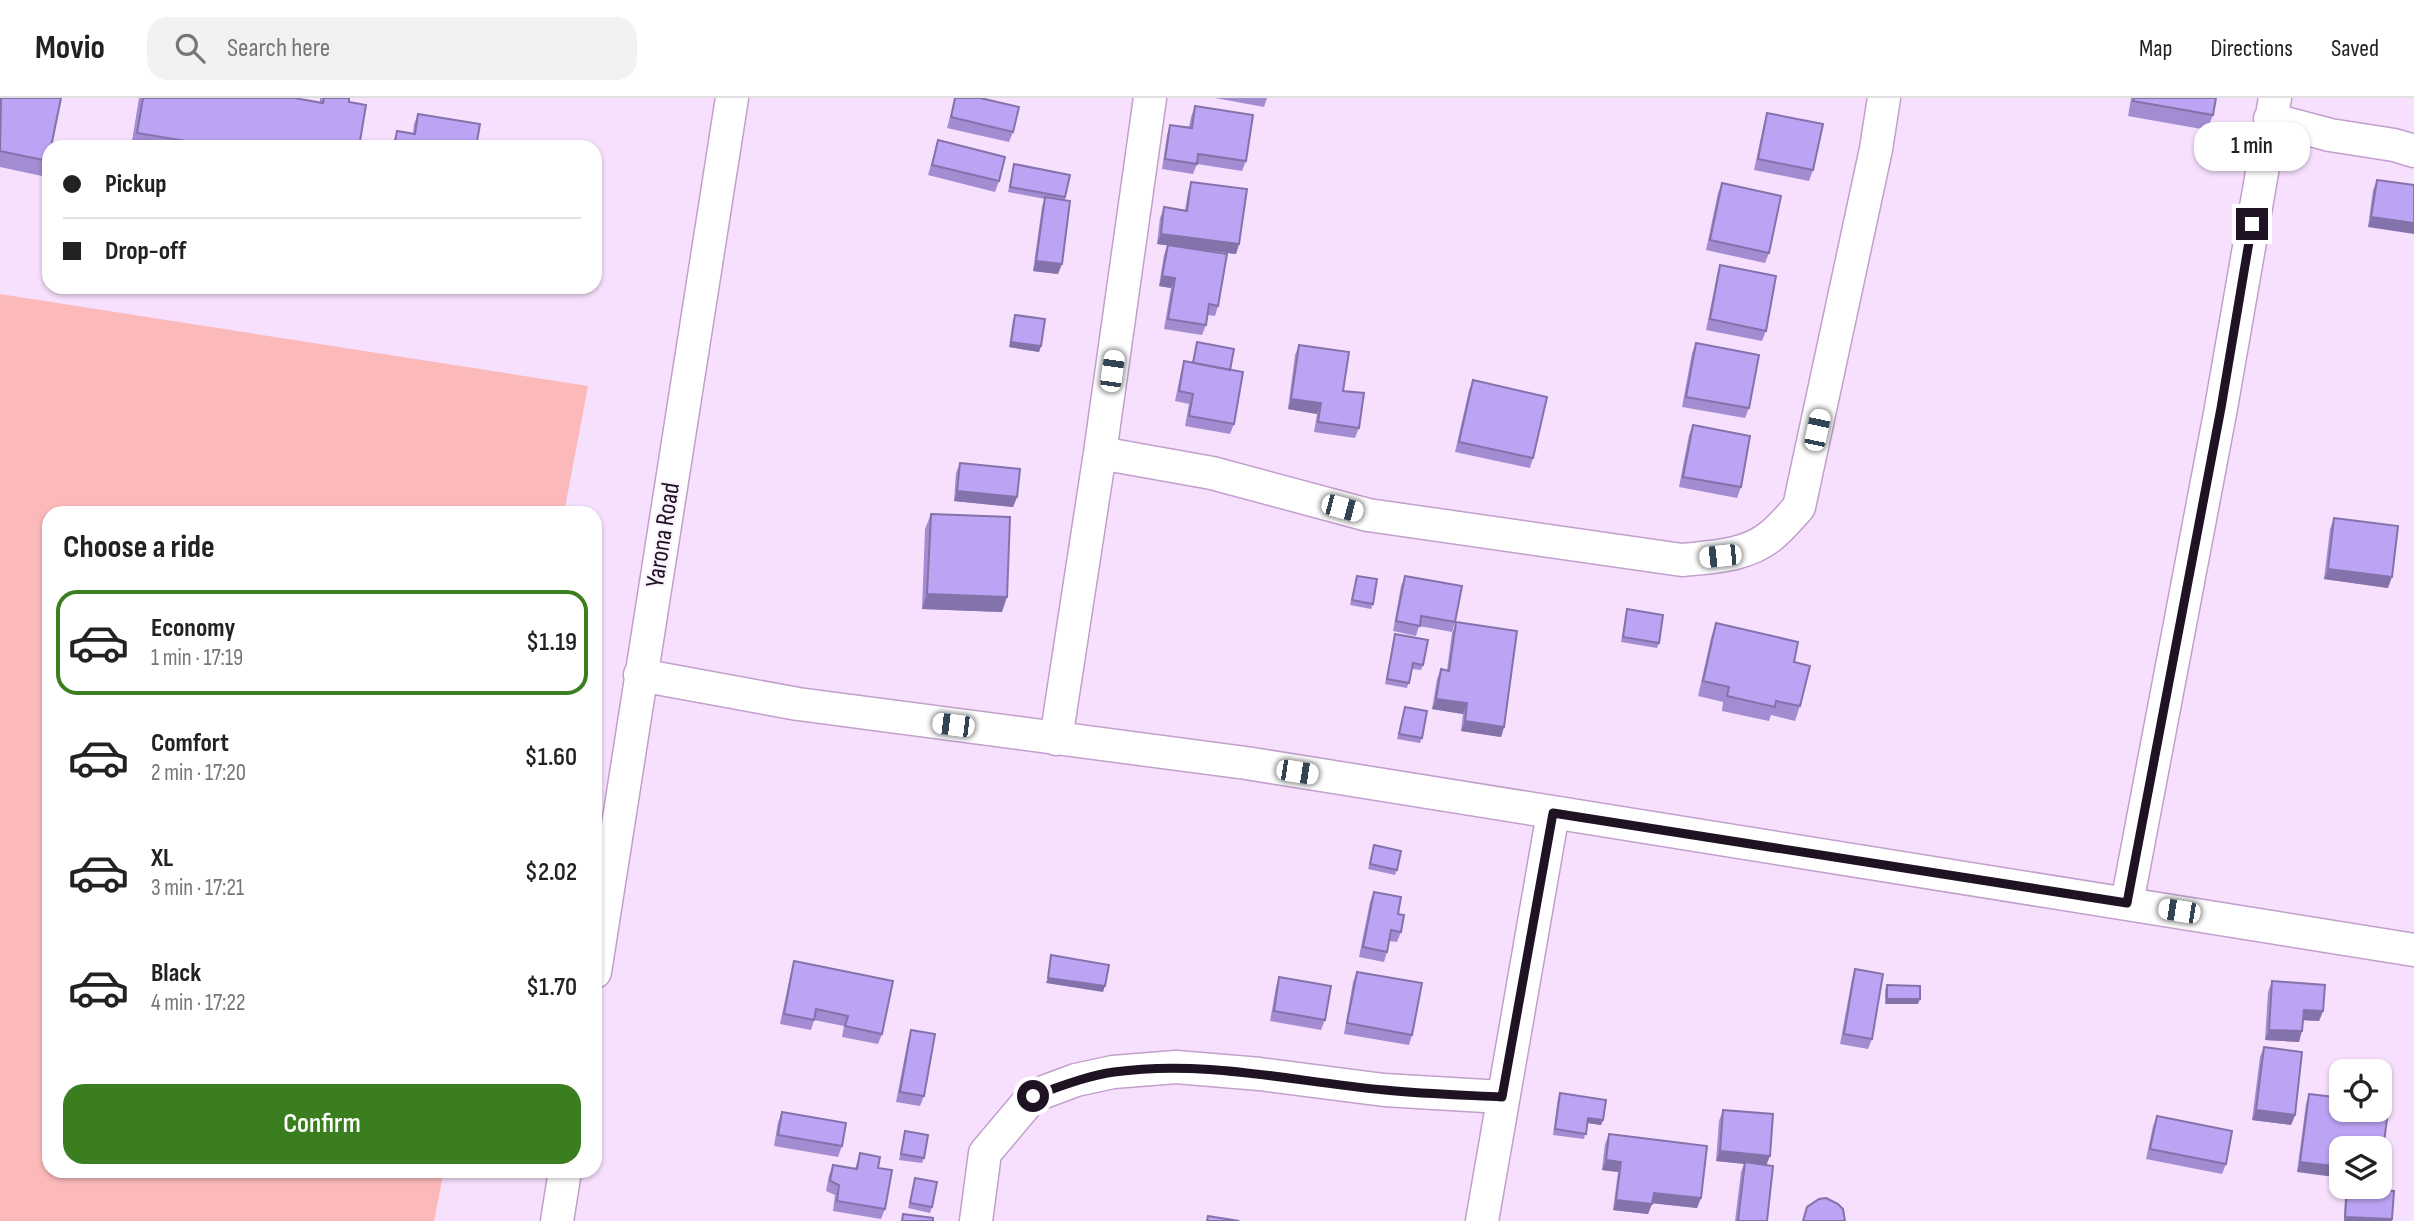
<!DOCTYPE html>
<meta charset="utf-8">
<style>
:root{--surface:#fff;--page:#f2f2f2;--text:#222;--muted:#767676;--line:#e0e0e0;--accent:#3b7e20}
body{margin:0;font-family:"Sofia Sans Condensed",sans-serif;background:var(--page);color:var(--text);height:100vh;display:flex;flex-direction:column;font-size:26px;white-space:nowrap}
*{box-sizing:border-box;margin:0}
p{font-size:23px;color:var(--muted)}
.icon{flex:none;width:38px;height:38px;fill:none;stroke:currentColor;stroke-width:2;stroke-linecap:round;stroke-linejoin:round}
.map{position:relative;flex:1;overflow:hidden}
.sheet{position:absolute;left:42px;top:408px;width:560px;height:672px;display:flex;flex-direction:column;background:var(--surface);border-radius:21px;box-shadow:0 2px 5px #0004}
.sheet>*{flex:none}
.banner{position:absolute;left:42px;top:42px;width:560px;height:154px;border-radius:21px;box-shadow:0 2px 5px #0004;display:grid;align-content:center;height:154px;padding:0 21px;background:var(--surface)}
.controls{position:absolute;left:2329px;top:961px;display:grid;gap:14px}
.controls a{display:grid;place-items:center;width:63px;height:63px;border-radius:14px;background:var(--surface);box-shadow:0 2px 5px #0004;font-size:35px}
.end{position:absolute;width:32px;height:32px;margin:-16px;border:9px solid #1f1223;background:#fff;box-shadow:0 0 0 4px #fff}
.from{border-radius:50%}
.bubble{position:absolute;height:49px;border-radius:21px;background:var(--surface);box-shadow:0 2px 5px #0004;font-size:23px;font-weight:600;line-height:49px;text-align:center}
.car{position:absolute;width:21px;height:42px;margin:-21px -10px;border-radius:9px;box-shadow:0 0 5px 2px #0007;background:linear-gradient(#fff 24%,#345 0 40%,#fff 0 76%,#345 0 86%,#fff 0)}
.banner b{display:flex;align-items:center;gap:24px;height:66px;font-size:26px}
.banner b+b{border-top:2px solid var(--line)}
.banner i{width:18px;height:18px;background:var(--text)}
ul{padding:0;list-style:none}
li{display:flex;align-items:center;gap:21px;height:105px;margin:0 14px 10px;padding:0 7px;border:4px solid transparent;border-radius:21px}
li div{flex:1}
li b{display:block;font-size:26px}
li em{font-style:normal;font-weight:600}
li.on{border-color:var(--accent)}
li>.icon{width:63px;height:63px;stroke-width:1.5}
h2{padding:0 21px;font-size:32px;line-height:84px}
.action{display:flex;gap:14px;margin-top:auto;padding:14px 21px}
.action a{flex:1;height:80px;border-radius:21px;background:var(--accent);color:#fff;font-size:28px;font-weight:600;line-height:80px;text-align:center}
header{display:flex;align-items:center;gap:42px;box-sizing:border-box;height:98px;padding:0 35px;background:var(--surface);border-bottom:2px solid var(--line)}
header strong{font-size:33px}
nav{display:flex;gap:38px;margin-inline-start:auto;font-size:24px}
.search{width:490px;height:63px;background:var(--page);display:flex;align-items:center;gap:18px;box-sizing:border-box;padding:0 24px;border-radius:21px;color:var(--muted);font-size:26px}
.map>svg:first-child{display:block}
.green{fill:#fbb9ba}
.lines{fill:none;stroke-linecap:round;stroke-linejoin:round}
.street-casing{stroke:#c29fcd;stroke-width:35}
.street{stroke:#fff;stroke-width:32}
.wall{fill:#a38cd1}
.shaded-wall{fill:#8472aa}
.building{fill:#bda3f3;stroke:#8472aa;stroke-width:2}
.route{stroke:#1f1223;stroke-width:9}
.labels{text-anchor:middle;stroke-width:5;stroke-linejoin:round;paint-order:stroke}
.street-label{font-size:26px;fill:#1f1223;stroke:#fbf3fd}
</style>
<header>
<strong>Movio</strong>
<div class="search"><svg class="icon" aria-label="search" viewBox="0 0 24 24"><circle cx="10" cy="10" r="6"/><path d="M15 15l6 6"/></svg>Search here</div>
<nav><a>Map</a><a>Directions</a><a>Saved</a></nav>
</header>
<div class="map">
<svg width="2414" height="1123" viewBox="0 0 2414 1123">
<rect width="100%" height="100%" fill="#f6e0fd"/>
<!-- green -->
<path class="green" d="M 0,196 L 588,288 L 564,415 L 49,415 L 49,1073 L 444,1073 L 434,1123 L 0,1123 Z"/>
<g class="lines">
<!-- street casing -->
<g class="street-casing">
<path id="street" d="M 2270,21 L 2330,37 L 2394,47 L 2414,53
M 1100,355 L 1212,375 L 1368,417 L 1682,462 C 1712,459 1748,458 1772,437 C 1782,429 1790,419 1799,409 L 1876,51 L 1884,0
M 640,577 L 798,606 L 1246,665 L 2414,852
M 1056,641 L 1100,355 L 1150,0
M 2127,805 L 2221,310 L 2275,0
M 595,874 L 732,0
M 557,1123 L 565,1073
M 976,1123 L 985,1055 L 1033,998 L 1076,982 L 1113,974 L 1176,969 L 1260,976 L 1384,992 L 1502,999
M 1482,1123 L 1553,715"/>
</g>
<!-- street -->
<use href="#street" class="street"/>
</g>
<!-- wall -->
<path class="wall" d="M 0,0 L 61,0 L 48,63 L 42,78 L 0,69 Z
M 139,0 L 294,0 L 320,4 L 320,0 L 349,0 L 349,4 L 359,49 L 131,49 Z
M 955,0 L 980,0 L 1013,34 L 1009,44 L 947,30 Z
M 1215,0 L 1267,0 L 1264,9 Z
M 2131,0 L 2216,0 L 2213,17 L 2207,32 L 2128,18 Z
M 1195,8 L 1246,63 L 1242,73 L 1197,66 L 1193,76 L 1162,71 L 1167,37 L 1170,27 L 1189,29 L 1191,19 Z
M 1767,15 L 1813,72 L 1809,83 L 1754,72 L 1764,25 Z
M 418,16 L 476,49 L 392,49 L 397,33 L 413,36 L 414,26 Z
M 938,42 L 999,83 L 995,94 L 928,77 Z
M 1014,66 L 1065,99 L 1058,176 L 1033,173 L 1042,109 L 1045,101 L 1008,94 Z
M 2377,82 L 2414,87 L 2368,129 L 2373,92 Z
M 1191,84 L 1239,146 L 1236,156 L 1186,150 L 1218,208 L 1215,218 L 1208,217 L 1206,227 L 1202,237 L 1164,231 L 1171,190 L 1159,188 L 1164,157 L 1167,147 L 1157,146 L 1160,120 L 1164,109 L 1185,112 L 1188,94 Z
M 1722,85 L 1769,155 L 1765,165 L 1706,152 L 1718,95 Z
M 1720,167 L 1766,233 L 1762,243 L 1706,232 L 1717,177 Z
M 1015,217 L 1041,248 L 1039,254 L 1009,249 L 1013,222 Z
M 1197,244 L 1230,272 L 1234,326 L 1230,336 L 1185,328 L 1189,306 L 1175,303 L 1181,274 L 1184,263 L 1192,265 Z
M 1696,245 L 1749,310 L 1745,320 L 1682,309 L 1692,255 Z
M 1299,247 L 1343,293 L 1359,330 L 1355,340 L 1314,334 L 1317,316 L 1288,311 L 1295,257 Z
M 1473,282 L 1533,360 L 1530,370 L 1455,354 L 1469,292 Z
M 1693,327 L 1741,389 L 1737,400 L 1679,389 L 1689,337 Z
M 960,365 L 1017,399 L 1013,409 L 954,403 L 956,375 Z
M 931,416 L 1002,514 L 922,511 L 925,431 Z
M 2334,420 L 2388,490 L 2324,481 L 2330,431 Z
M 1357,478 L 1373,506 L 1371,511 L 1350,507 Z
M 1405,478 L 1455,524 L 1452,534 L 1419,528 L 1416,538 L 1393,533 L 1401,488 Z
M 1627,511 L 1659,545 L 1657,550 L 1621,544 Z
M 1456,524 L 1504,629 L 1501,639 L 1461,633 L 1463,616 L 1432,611 L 1437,581 L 1441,571 L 1447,572 L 1452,535 Z
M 1716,525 L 1794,564 L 1800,608 L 1795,623 L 1771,617 L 1769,623 L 1722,613 L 1723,604 L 1698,598 L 1711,540 Z
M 1395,536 L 1423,567 L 1421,572 L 1412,571 L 1407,590 L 1385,586 Z
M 1405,609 L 1422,640 L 1420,645 L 1397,641 Z
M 1374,747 L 1397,772 L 1395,777 L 1368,771 Z
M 1374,794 L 1401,834 L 1397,844 L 1389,843 L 1387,854 L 1384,864 L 1359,859 L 1370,804 Z
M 794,863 L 882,936 L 878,946 L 842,939 L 844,928 L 814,922 L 811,932 L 780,926 L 791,874 Z
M 1855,871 L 1872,941 L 1868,951 L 1840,946 L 1852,881 Z
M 1357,874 L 1412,937 L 1409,947 L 1344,936 L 1353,884 Z
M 1279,879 L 1325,922 L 1321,932 L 1270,923 L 1276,889 Z
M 2272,883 L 2323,913 L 2319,923 L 2303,922 L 2299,944 L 2265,942 L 2268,894 Z
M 1887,887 L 1918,906 L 1885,906 L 1885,892 Z
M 911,932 L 924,998 L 920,1008 L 896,1004 L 908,942 Z
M 2264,949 L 2295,1017 L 2291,1027 L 2252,1022 L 2260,959 Z
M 1560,995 L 1603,1022 L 1601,1027 L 1588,1025 L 1584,1041 L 1553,1037 L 1558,1000 Z
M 2309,996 L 2380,1074 L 2297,1074 L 2306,1006 Z
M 1723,1012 L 1767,1067 L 1767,1123 L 1735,1123 L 1741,1074 L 1744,1066 L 1716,1063 L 1719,1023 Z
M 782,1014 L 842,1048 L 838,1059 L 774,1048 L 778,1024 Z
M 2157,1018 L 2226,1066 L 2222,1076 L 2146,1061 L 2153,1028 Z
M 905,1033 L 924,1060 L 922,1065 L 899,1062 Z
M 1609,1036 L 1701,1100 L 1697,1110 L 1652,1105 L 1648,1116 L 1613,1112 L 1618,1074 L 1602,1072 L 1605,1046 Z
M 860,1055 L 878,1070 L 885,1111 L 881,1121 L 833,1113 L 835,1097 L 826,1093 L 829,1077 L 833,1067 L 855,1071 Z
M 915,1080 L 932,1109 L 930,1115 L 908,1110 Z
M 2347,1090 L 2392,1123 L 2344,1123 L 2345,1096 Z"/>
<!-- shaded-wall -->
<path class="shaded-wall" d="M 2371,119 L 2414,125 L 2414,136 L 2368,129 Z
M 1161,136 L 1239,146 L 1236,156 L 1157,146 Z
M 1036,163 L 1062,166 L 1058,176 L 1033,173 Z
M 1162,178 L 1175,180 L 1171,190 L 1159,188 Z
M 1011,244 L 1041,248 L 1039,254 L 1009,249 Z
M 1291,301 L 1321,305 L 1317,316 L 1288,311 Z
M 957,393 L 1017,399 L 1013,409 L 954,403 Z
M 2328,471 L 2392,479 L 2388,490 L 2324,481 Z
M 927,496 L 1007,499 L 1002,514 L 922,511 Z
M 1436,601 L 1467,605 L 1463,616 L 1432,611 Z
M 1465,623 L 1504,629 L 1501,639 L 1461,633 Z
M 1048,880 L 1105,888 L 1103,894 L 1046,885 Z
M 1887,901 L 1920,901 L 1918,906 L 1885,906 Z
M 2304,912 L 2323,913 L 2319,923 L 2300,922 Z
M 2269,932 L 2302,933 L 2299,944 L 2265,942 Z
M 2256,1012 L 2295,1017 L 2291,1027 L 2252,1022 Z
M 1588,1020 L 1603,1022 L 1601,1027 L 1587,1025 Z
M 1720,1053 L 1770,1058 L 1766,1068 L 1716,1063 Z
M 1606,1062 L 1621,1064 L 1618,1074 L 1602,1072 Z
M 2300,1064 L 2342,1069 L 2342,1080 L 2297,1074 Z
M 1654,1095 L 1701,1100 L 1697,1110 L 1650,1105 Z
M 1616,1102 L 1652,1106 L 1648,1116 L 1613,1112 Z
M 2345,1119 L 2392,1121 L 2392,1123 L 2344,1123 Z"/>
<!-- building -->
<path class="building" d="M 1,0 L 61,0 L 51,49 L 49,49 L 48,63 L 0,53 Z
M 143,0 L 294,0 L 323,5 L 324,0 L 349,0 L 349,4 L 366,7 L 359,49 L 222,49 L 137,35 Z
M 955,0 L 980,0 L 1019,9 L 1013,34 L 951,19 Z
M 2134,0 L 2216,0 L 2213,17 L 2133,3 Z
M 1195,8 L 1253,17 L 1246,63 L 1198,56 L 1197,66 L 1165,61 L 1170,27 L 1192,30 Z
M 1767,15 L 1823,26 L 1813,72 L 1758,61 Z
M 418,16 L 480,26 L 476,49 L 394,49 L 397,33 L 415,36 Z
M 938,42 L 1005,59 L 999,83 L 932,67 Z
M 1014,66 L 1070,77 L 1065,99 L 1010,89 Z
M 2377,82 L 2414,87 L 2414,125 L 2371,119 Z
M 1191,84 L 1247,91 L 1239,146 L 1161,136 L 1164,109 L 1187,113 Z
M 1722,85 L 1781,98 L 1769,155 L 1710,142 Z
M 1045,99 L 1070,103 L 1062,166 L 1036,163 Z
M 1168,147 L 1227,156 L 1218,208 L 1209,206 L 1206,227 L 1168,221 L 1175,180 L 1162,178 Z
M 1720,167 L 1776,178 L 1766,233 L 1710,221 Z
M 1015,217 L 1045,221 L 1041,248 L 1011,244 Z
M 1197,244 L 1234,251 L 1230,272 L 1193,265 Z
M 1696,245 L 1759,257 L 1749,310 L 1686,299 Z
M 1299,247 L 1349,254 L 1343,293 L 1364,295 L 1359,330 L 1318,324 L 1321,305 L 1291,301 Z
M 1184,263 L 1243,274 L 1234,326 L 1189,318 L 1193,296 L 1179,293 Z
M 1473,282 L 1547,299 L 1533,360 L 1459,344 Z
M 1693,327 L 1750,338 L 1741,389 L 1683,379 Z
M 960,365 L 1020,371 L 1017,399 L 957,393 Z
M 931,416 L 1010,419 L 1007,499 L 927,496 Z
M 2334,420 L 2398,428 L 2392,479 L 2328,471 Z
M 1357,478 L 1377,481 L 1373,506 L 1352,502 Z
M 1405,478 L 1462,488 L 1455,524 L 1421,518 L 1420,528 L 1396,523 Z
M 1627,511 L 1663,517 L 1659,545 L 1623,539 Z
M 1456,524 L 1517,533 L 1504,629 L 1465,623 L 1467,605 L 1436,601 L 1441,571 L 1449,573 Z
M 1716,525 L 1798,544 L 1794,564 L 1810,568 L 1800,608 L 1776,603 L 1775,609 L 1727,598 L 1729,589 L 1703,583 Z
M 1395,536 L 1428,542 L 1423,567 L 1413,565 L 1409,585 L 1387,581 Z
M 1405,609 L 1427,613 L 1422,640 L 1399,636 Z
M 1374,747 L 1401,753 L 1397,772 L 1370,766 Z
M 1374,794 L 1401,799 L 1398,816 L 1404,817 L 1401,834 L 1391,832 L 1387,854 L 1363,849 Z
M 1051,857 L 1109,867 L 1105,888 L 1048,880 Z
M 794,863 L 893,883 L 882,936 L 845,928 L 848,918 L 816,911 L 814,922 L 784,916 Z
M 1855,871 L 1883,876 L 1872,941 L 1844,936 Z
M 1357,874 L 1422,885 L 1412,937 L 1347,925 Z
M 1279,879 L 1331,888 L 1325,922 L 1274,913 Z
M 2272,883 L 2325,887 L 2323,913 L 2304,912 L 2302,933 L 2269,932 Z
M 1887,887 L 1920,888 L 1920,901 L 1887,901 Z
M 911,932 L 935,936 L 924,998 L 900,994 Z
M 2264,949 L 2302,954 L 2295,1017 L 2256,1012 Z
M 1560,995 L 1606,1002 L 1603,1022 L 1588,1020 L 1586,1036 L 1555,1031 Z
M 2309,996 L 2342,1000 L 2342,1012 L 2380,1012 L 2380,1005 L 2389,1006 L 2380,1074 L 2380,1050 L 2342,1050 L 2342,1069 L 2300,1064 Z
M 1723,1012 L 1773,1016 L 1770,1058 L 1720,1053 Z
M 782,1014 L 846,1025 L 842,1048 L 778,1037 Z
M 2157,1018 L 2232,1033 L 2226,1066 L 2150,1051 Z
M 905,1033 L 928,1037 L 924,1060 L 901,1056 Z
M 1609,1036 L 1707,1048 L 1701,1100 L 1654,1095 L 1652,1106 L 1616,1102 L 1621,1064 L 1606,1062 Z
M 860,1055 L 880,1059 L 878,1070 L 892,1072 L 885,1111 L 837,1103 L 839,1087 L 830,1083 L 833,1067 L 857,1071 Z
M 1745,1064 L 1773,1068 L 1767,1123 L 1738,1123 Z
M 915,1080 L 937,1084 L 932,1109 L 910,1105 Z
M 2347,1090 L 2394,1093 L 2392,1121 L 2345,1119 Z
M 1826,1100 L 1838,1106 L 1843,1111 L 1845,1123 L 1803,1123 L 1807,1109 L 1819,1101 Z
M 903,1116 L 933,1120 L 933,1123 L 902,1123 Z
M 1208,1118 L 1239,1123 L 1207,1123 Z"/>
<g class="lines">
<!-- route -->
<path class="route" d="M 1033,998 C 1059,989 1086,978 1114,974 C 1205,961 1295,984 1385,992 C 1424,996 1463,997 1502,999 L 1553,715 L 2127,805 L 2221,310 L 2252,126"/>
</g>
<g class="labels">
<!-- street labels -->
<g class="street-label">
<text transform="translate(662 437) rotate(-81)" y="9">Yarona Road</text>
</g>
</g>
</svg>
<div class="controls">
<a><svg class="icon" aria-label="locate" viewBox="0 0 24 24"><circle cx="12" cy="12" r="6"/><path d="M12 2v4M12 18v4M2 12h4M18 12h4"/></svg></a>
<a><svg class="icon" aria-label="layers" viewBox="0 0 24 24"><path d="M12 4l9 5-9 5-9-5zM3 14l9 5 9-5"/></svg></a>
</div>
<i class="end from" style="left:1033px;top:998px"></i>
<i class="end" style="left:2252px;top:126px"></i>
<div class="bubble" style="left:2194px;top:24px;width:116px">1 min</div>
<i class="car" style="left:1112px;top:273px;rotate:8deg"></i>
<i class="car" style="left:1817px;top:332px;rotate:12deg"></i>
<i class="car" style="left:1342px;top:410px;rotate:105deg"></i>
<i class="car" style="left:1720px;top:458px;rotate:264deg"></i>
<i class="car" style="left:953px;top:627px;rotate:277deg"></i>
<i class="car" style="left:1297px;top:674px;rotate:99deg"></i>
<i class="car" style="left:2179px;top:813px;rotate:279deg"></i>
<div class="banner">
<b><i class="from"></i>Pickup</b>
<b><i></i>Drop-off</b>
</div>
<section class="sheet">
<h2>Choose a ride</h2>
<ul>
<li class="on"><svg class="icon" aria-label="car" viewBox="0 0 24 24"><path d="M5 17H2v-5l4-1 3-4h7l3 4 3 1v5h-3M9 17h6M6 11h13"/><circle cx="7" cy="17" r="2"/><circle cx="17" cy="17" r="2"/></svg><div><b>Economy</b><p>1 min · 17:19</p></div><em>$1.19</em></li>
<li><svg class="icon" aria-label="car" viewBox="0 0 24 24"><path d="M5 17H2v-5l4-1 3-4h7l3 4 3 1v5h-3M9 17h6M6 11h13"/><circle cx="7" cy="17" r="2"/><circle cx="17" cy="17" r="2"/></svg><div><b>Comfort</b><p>2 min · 17:20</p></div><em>$1.60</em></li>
<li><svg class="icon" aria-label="car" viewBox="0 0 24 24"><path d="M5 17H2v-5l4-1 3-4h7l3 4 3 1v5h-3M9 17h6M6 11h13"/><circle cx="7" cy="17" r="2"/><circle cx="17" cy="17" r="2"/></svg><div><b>XL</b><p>3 min · 17:21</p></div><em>$2.02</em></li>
<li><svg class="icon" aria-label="car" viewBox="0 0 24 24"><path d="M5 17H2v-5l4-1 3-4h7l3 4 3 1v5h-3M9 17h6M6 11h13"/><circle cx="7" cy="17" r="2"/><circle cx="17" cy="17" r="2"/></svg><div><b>Black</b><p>4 min · 17:22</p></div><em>$1.70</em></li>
</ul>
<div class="action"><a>Confirm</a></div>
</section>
</div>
